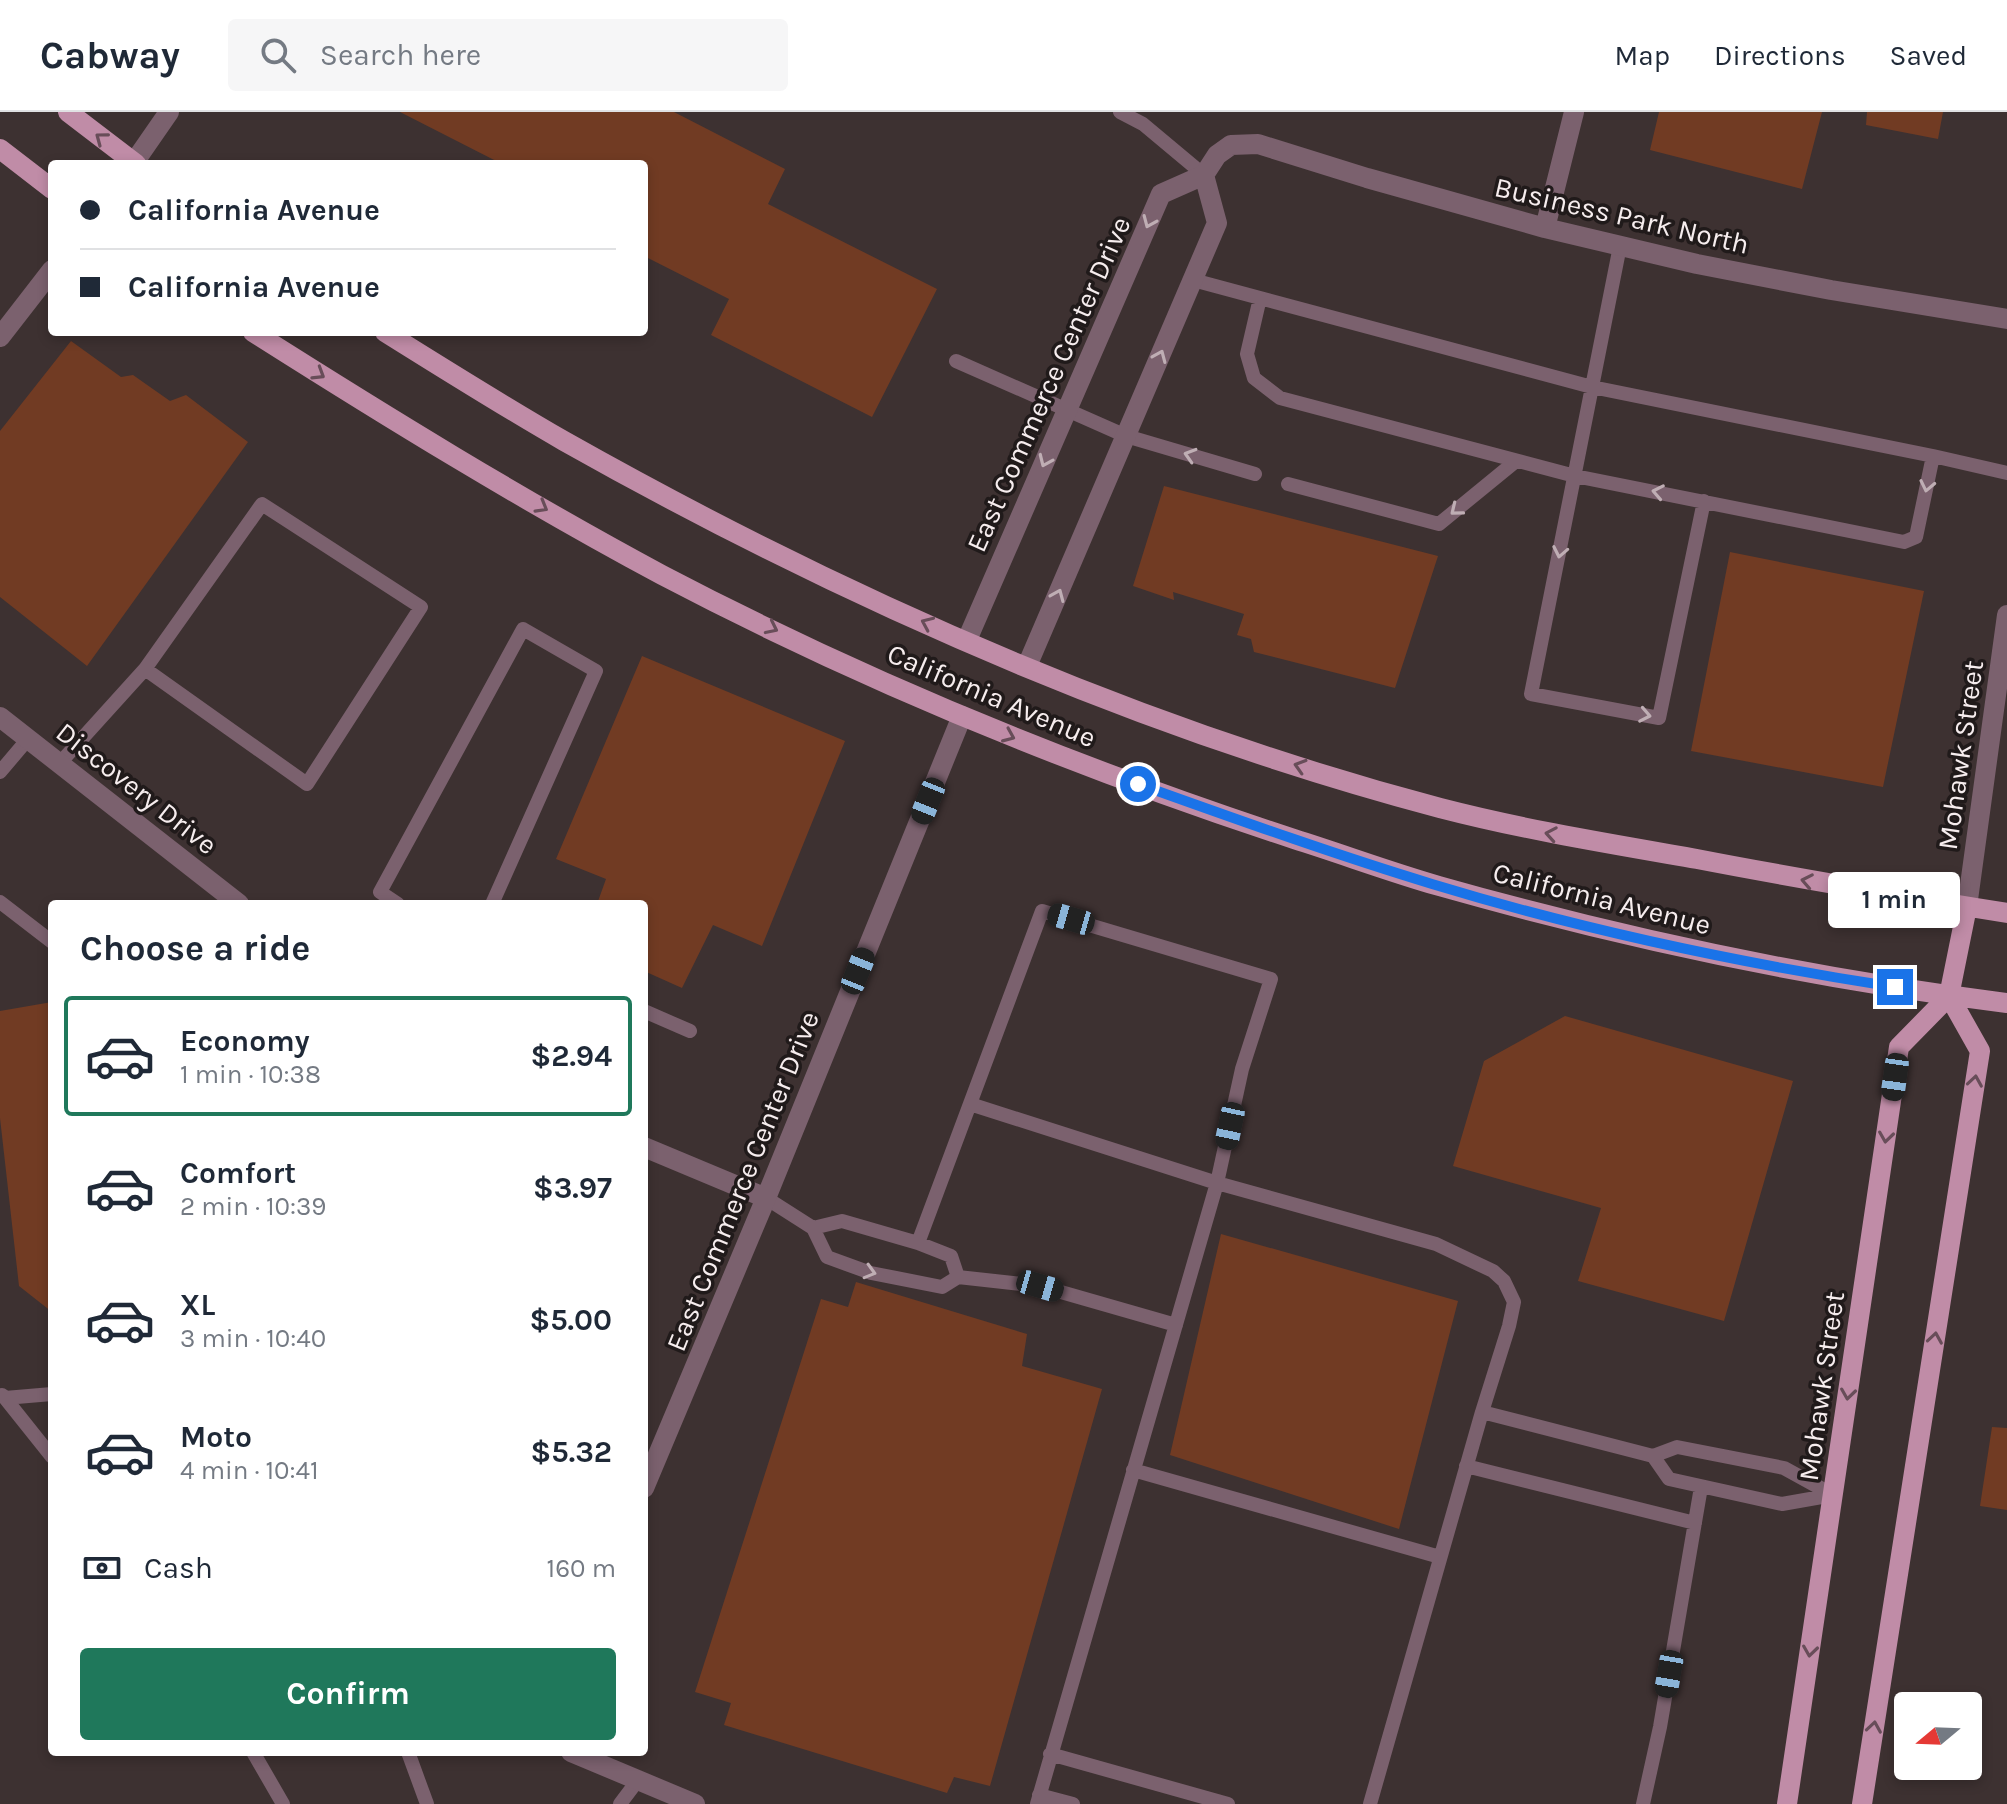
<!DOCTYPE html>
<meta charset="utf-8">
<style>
:root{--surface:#fff;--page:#f6f6f7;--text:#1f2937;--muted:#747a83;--line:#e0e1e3;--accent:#1f785b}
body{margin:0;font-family:Karla,sans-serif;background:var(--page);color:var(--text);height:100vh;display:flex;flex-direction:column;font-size:30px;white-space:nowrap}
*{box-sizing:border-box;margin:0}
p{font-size:26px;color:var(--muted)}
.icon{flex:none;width:44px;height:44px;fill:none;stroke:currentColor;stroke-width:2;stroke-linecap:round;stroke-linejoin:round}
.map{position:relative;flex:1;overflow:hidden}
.panel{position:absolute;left:48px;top:788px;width:600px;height:856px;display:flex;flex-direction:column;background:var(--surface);border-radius:8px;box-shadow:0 4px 12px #0003}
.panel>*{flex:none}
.top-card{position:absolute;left:48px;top:48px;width:600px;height:176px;border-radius:8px;box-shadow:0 4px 12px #0003;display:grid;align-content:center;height:176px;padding:0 32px;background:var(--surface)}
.needle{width:52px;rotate:251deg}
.buttons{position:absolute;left:1894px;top:1580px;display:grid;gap:16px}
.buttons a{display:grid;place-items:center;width:88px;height:88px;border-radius:8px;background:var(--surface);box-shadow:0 4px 12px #0003;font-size:40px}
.end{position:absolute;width:36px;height:36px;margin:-18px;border:10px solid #1a73e8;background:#fff;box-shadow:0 0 0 4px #fff}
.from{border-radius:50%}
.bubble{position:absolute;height:56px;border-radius:8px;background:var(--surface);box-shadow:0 4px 12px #0003;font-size:26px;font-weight:700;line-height:56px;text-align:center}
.car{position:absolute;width:24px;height:48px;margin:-24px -12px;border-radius:10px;box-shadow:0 0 6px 2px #0007;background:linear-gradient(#222 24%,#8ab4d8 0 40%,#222 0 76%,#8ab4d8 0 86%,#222 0)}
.top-card b{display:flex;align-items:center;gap:28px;height:76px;font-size:30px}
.top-card b+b{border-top:2px solid var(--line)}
.top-card i{width:20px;height:20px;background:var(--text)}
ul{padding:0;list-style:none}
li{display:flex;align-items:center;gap:24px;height:120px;margin:0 16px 12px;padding:0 16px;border:4px solid transparent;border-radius:8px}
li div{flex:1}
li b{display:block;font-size:30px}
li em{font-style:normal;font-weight:700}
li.selected{border-color:var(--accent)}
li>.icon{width:72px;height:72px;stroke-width:1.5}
h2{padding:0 32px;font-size:36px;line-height:96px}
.pay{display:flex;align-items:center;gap:20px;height:88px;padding:0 32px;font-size:30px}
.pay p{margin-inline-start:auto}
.cta{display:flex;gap:16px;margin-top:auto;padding:16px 32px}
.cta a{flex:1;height:92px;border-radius:8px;background:var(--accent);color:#fff;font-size:32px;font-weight:700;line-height:92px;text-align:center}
header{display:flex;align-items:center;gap:48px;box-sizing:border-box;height:112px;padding:0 40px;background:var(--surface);border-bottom:2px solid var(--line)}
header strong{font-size:38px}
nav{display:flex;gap:44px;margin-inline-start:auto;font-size:28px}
.search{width:560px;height:72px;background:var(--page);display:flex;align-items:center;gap:20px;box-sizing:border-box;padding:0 28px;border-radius:8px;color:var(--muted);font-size:30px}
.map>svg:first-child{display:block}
.building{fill:#713b23}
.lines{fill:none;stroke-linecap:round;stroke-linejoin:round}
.service{stroke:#7b616e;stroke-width:14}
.minor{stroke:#7b616e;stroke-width:20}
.tertiary{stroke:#7b616e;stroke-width:20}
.primary{stroke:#c08ca7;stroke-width:20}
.oneway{stroke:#684d59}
.oneway2{stroke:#bfaeb4}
.route{stroke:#1a73e8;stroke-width:10}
.labels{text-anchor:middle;stroke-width:7;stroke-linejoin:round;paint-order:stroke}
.street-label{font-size:28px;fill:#f6edee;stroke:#201a1a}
</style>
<header>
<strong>Cabway</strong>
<div class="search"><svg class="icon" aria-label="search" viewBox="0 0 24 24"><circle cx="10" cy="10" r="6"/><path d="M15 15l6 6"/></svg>Search here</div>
<nav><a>Map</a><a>Directions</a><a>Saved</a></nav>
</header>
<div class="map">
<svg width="2007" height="1692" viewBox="0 0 2007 1692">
<rect width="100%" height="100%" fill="#3d3131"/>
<!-- building -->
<path class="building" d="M 400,0 L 674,0 L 785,57 L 768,92 L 937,177 L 872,305 L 711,223 L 729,187 L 644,144 L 644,52 L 502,52 Z
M 1659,0 L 1822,0 L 1802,77 L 1650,38 Z
M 1867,0 L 1943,0 L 1938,27 L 1866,13 Z
M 71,229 L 121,265 L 133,263 L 170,289 L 186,283 L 248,330 L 87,554 L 0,485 L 0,319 Z
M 1164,374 L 1438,444 L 1395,576 L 1254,540 L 1251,527 L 1237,523 L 1244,502 L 1173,480 L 1174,488 L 1133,474 Z
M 1730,440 L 1924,479 L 1883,675 L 1691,639 Z
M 642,544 L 845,629 L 762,834 L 713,813 L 682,876 L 644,859 L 644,792 L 597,792 L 606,767 L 556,747 Z
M 52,890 L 52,1200 L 19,1174 L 0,1006 L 0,899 Z
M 1565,904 L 1793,969 L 1724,1209 L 1578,1169 L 1601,1096 L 1453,1054 L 1484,949 Z
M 1221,1122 L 1458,1189 L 1399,1417 L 1170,1343 Z
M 856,1170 L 1027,1222 L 1022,1254 L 1102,1277 L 990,1674 L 954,1665 L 947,1681 L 724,1613 L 731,1591 L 695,1580 L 821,1187 L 848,1195 Z
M 1992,1315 L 2007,1316 L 2007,1398 L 1980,1394 Z"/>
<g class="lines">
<!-- service -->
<path class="service" d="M 1120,0 L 1143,12 L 1204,63
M 1620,134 L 1531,582 L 1659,606 L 1704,389
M 1193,168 L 1592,275 L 1933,344
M 1260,186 L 1247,242 L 1254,266 L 1280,286 L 1575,364 L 1904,430 L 1916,425 L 1933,344 L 2007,361
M 956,249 L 1126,324 L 1255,362
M 1288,372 L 1439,412 L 1516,349
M 60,651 L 145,557 L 307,672 L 421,495 L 262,392 L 145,557
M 0,660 L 28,627
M 0,790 L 52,830
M 398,792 L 380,780 L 523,517 L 596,559 L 492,792
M 644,899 L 690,919
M 766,1086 L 813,1116 L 827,1145 L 871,1161 L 942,1175 L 958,1165 L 1040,1174 L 1176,1213
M 813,1116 L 842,1109 L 918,1131 L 951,1144 L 958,1165
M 918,1131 L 1042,799 L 1271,867 L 1242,957 L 1217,1071 L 970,992
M 2,1283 L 5,1286 L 52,1282
M 5,1286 L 52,1345
M 1482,1300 L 1653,1344
M 1677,1335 L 1784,1356 L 1833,1383 L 1782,1392 L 1669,1367 L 1653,1344 Z
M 1466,1354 L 1695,1411
M 1133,1358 L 1440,1445
M 253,1640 L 283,1692
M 408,1640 L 427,1692
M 1050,1642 L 1228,1692
M 1039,1683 L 1073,1692
M 620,1692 L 638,1668
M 1037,1692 L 1217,1071 L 1436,1132 L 1493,1159 L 1504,1169 L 1514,1190 L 1509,1214 L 1482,1300 L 1370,1692
M 1643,1692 L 1660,1615 L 1701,1375"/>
<!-- minor -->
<path class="minor" d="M 1545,116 L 1574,0
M 967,528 L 1161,82 L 1204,63 L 1217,43 L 1231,33 L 1258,32 L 1367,66 L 1545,116 L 1697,152 L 1831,178 L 2007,207
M 1027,554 L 1217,111 L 1204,63
M 0,605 L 239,792
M 1967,795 L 2007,503
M 644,1035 L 766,1086
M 644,1376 L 766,1086 L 962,604
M 571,1640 L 695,1692"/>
<!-- tertiary -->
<path class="tertiary" d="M 133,52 L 169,0
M 0,225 L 52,158"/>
<!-- primary -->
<path class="primary" d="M 68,0 L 136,52
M 0,37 L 52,77
M 253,220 C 387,305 522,388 662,463 C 864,569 1077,656 1294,727 C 1342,742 1390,760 1439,774 C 1626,827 1814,867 2007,891
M 385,220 C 444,257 503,294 564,329 C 839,484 1134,615 1440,696 C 1525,718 1611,732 1697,747 C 1800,767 1903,784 2007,801
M 1787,1692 L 1899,935 L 1949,884 L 1967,795
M 1862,1692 L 1980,939 L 1949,884"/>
</g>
<!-- one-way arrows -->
<defs><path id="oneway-chevron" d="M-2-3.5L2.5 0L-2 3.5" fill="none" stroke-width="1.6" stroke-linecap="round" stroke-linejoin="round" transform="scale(2)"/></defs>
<g class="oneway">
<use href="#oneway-chevron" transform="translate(101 26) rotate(-143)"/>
<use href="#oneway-chevron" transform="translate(319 262) rotate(32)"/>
<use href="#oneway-chevron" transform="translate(542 395) rotate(30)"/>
<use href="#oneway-chevron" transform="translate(927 511) rotate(-156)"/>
<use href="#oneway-chevron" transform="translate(772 516) rotate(26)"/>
<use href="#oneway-chevron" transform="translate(1009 624) rotate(23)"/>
<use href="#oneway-chevron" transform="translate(1300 654) rotate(-163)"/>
<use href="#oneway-chevron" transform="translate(1551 722) rotate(-170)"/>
<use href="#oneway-chevron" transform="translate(1807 769) rotate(-169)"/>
<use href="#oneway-chevron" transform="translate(1975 969) rotate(-81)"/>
<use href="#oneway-chevron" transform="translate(1886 1025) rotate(98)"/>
<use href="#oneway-chevron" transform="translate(1935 1226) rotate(-81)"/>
<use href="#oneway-chevron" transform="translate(1848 1282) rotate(98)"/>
<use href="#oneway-chevron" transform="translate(1810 1539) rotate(98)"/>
<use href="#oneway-chevron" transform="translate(1874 1615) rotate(-81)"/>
</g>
<g class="oneway2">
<use href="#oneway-chevron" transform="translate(1149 110) rotate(113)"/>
<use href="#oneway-chevron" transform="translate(1160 244) rotate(-67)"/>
<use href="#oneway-chevron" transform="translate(1190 343) rotate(-163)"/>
<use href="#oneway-chevron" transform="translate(1045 349) rotate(114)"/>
<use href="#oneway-chevron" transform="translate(1927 374) rotate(102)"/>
<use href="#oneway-chevron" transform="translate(1658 380) rotate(-169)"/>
<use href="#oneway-chevron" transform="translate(1456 398) rotate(141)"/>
<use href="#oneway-chevron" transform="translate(1560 440) rotate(101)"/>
<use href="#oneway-chevron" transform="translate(1058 483) rotate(-67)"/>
<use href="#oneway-chevron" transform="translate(1645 603) rotate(11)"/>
<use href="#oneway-chevron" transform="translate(870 1160) rotate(16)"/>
</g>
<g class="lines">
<!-- route -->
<path class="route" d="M 1138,672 C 1236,707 1333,742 1432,772 C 1583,818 1739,851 1895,875"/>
</g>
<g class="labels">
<!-- street labels -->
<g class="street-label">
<text transform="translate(1622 103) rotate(13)" y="10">Business Park North</text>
<text transform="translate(1048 272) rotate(-66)" y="10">East Commerce Center Drive</text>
<text transform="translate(992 583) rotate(23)" y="10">California Avenue</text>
<text transform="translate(1960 643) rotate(-82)" y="10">Mohawk Street</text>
<text transform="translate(137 676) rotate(38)" y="10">Discovery Drive</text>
<text transform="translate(1602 786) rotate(14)" y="10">California Avenue</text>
<text transform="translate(742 1069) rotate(-68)" y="10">East Commerce Center Drive</text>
<text transform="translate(1821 1274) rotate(-82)" y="10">Mohawk Street</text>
</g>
</g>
</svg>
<div class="buttons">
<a><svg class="needle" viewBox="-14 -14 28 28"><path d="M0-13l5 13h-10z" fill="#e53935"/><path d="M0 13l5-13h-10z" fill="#747a83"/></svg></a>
</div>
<i class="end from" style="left:1138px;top:672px"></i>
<i class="end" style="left:1895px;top:875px"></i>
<div class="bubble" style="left:1828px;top:760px;width:132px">1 min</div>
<i class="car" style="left:928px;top:689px;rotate:202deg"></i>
<i class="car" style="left:1071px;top:807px;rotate:286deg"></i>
<i class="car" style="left:858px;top:859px;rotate:22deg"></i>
<i class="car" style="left:1895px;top:965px;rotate:188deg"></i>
<i class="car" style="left:1230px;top:1014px;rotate:192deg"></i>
<i class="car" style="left:1040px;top:1174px;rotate:106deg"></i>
<i class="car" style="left:1669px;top:1562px;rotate:190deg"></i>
<div class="top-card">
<b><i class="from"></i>California Avenue</b>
<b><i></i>California Avenue</b>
</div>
<section class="panel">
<h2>Choose a ride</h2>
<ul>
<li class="selected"><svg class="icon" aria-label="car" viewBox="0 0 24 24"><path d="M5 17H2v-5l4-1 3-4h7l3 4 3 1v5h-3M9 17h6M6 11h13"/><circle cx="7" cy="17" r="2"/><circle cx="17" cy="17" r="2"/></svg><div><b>Economy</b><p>1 min · 10:38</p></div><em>$2.94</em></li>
<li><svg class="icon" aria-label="car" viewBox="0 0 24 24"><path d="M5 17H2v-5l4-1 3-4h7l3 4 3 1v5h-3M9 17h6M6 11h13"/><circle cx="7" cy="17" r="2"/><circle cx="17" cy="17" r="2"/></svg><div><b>Comfort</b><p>2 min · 10:39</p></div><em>$3.97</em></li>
<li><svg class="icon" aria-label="car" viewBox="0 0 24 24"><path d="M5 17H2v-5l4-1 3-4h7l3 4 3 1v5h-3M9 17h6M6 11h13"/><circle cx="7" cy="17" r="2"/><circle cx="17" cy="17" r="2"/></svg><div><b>XL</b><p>3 min · 10:40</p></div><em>$5.00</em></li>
<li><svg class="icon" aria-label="car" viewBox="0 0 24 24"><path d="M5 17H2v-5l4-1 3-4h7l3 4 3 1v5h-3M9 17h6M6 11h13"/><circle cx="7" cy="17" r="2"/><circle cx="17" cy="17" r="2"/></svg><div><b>Moto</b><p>4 min · 10:41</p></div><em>$5.32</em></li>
</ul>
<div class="pay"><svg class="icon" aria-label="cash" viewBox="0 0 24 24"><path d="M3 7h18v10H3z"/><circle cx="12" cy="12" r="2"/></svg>Cash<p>160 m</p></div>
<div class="cta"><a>Confirm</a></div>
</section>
</div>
